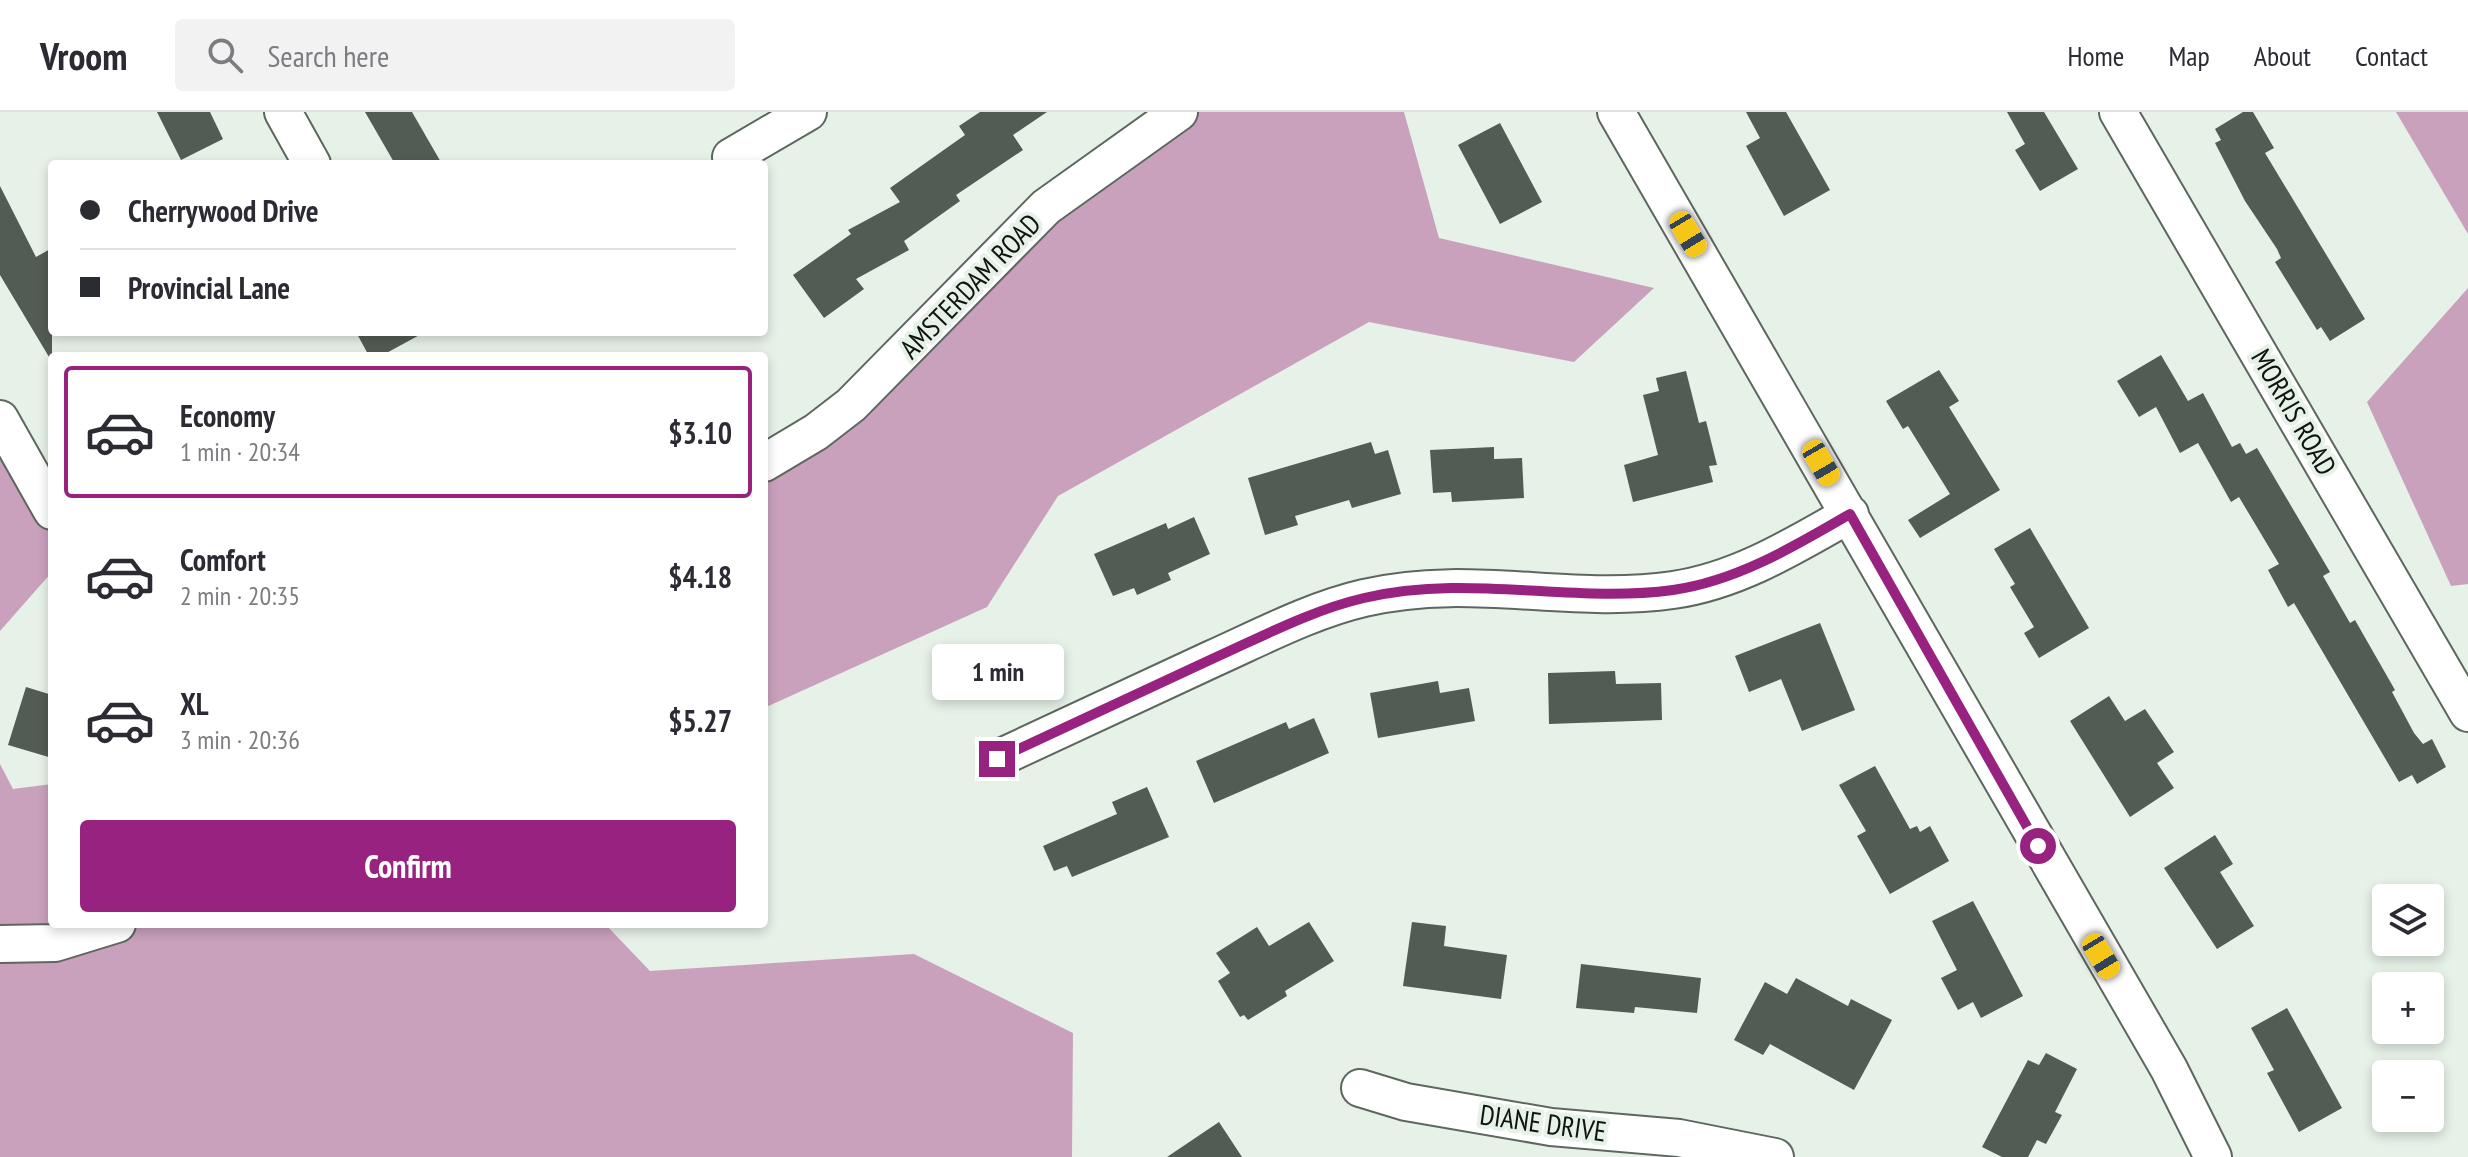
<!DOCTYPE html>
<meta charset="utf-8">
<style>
:root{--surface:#fff;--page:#f2f2f3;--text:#2b2b33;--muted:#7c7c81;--line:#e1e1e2;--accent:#97227f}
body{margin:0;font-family:"PT Sans Narrow",sans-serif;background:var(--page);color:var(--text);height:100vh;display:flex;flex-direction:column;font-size:30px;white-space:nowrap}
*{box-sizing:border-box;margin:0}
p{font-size:26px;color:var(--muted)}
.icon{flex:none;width:44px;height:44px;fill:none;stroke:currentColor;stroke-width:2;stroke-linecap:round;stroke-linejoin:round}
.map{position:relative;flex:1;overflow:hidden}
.sheet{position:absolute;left:48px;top:240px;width:720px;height:576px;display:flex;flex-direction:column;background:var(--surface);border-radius:8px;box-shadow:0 4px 12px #0003}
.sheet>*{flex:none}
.banner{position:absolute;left:48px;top:48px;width:720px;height:176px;border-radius:8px;box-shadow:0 4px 12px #0003;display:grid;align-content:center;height:176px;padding:0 32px;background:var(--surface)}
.controls{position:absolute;left:2372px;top:772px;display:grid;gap:16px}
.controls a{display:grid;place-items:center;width:72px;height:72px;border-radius:8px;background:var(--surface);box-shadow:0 4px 12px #0003;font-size:40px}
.end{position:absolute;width:36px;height:36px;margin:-18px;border:10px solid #97227f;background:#fff;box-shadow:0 0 0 4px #fff}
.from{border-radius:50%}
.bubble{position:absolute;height:56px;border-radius:8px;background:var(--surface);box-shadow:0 4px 12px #0003;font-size:26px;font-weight:800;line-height:56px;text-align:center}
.car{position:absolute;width:24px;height:48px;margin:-24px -12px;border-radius:10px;box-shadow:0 0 6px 2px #0007;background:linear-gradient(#f5c518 24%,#345 0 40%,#f5c518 0 76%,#345 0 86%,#f5c518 0)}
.banner b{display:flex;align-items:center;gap:28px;height:76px;font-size:30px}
.banner b+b{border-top:2px solid var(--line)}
.banner i{width:20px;height:20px;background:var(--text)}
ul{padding:14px 0 0;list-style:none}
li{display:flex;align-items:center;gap:24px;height:132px;margin:0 16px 12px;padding:0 16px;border:4px solid transparent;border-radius:8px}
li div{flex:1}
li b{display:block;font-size:30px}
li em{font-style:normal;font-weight:800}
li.active{border-color:var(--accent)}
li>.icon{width:72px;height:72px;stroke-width:1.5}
.primary-button{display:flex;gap:16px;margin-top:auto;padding:16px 32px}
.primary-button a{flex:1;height:92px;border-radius:8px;background:var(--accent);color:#fff;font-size:32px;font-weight:800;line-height:92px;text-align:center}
header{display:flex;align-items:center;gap:48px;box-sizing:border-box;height:112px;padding:0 40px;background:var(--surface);border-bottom:2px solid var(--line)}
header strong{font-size:38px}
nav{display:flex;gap:44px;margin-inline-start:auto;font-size:28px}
.search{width:560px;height:72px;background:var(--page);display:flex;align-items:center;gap:20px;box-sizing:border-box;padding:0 28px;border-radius:8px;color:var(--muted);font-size:30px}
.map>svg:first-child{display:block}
.forest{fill:#caa1bd}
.building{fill:#535c54}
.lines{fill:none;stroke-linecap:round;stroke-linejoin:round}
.minor-casing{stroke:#5e675f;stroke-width:40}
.minor{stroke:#fff;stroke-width:36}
.route{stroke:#97227f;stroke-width:10}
.labels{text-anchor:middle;stroke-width:8;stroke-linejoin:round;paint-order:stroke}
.street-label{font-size:28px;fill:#101411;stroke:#e6f1e8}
</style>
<header>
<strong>Vroom</strong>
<div class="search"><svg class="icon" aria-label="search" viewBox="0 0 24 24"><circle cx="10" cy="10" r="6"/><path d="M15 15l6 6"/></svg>Search here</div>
<nav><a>Home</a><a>Map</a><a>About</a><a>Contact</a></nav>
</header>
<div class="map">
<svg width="2468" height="1045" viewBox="0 0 2468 1045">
<rect width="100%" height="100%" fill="#e6f1e8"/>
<!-- forest -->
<path class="forest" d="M 1179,0 L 1404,0 L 1439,126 L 1654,176 L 1574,250 L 1369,210 L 1058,384 L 987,495 L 764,596 L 764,351 Z
M 2396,0 L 2468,0 L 2468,122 Z
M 2468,176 L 2468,472 L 2451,474 L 2367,290 Z
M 0,307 L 52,399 L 52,460 L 0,519 Z
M 0,652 L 13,677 L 52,672 L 52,812 L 605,812 L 650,859 L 914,842 L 1073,921 L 1072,1045 L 0,1045 Z"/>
<!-- building -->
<path class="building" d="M 157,0 L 210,0 L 223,27 L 181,48 Z
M 365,0 L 412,0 L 442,52 L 395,52 Z
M 980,0 L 1047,0 L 1013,23 L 1023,38 L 956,83 L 960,89 L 904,129 L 909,138 L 856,167 L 864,177 L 824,206 L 793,163 L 851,122 L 848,118 L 900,90 L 890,76 L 965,23 L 959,14 Z
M 1746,0 L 1786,0 L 1830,78 L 1784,104 L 1746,34 L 1760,26 Z
M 2007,0 L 2044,0 L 2078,57 L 2040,79 L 2015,38 L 2025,32 Z
M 2243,0 L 2253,0 L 2274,36 L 2265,41 L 2365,207 L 2330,229 L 2321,215 L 2317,218 L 2275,150 L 2281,146 L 2277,137 L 2245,89 L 2215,31 L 2221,28 L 2215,17 Z
M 1500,11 L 1542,90 L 1500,112 L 1458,33 Z
M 0,74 L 36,145 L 52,136 L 52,250 L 0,163 Z
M 356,220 L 425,220 L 381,244 L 369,244 Z
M 2161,243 L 2188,289 L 2203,281 L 2232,335 L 2240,331 L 2246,342 L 2257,336 L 2330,460 L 2323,464 L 2350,511 L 2355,508 L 2395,578 L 2392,580 L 2414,621 L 2423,632 L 2432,627 L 2446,655 L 2417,672 L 2412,663 L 2399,670 L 2294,491 L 2288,495 L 2268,458 L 2279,452 L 2239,385 L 2231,390 L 2198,331 L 2180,341 L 2156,295 L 2139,305 L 2117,269 Z
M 1939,258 L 1959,289 L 1949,295 L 2000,378 L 1920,426 L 1908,408 L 1950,382 L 1908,314 L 1903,317 L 1886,289 Z
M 1686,259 L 1699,311 L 1706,309 L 1717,353 L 1709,354 L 1713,370 L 1633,390 L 1624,353 L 1658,343 L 1643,283 L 1659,279 L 1656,266 Z
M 1371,330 L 1375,342 L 1388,338 L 1401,382 L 1352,396 L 1349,388 L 1295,404 L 1298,413 L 1265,423 L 1248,366 Z
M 1494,335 L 1494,347 L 1522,346 L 1524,386 L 1452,390 L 1451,380 L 1433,381 L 1430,338 Z
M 1194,405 L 1210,442 L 1168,461 L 1171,468 L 1137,483 L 1134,476 L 1113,484 L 1094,442 L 1166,411 L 1168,417 Z
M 2030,416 L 2089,516 L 2039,546 L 2024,521 L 2034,515 L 2010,475 L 2015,472 L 1994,437 Z
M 1820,511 L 1855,598 L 1802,619 L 1781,567 L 1749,580 L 1735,544 Z
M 1615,559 L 1616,572 L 1661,571 L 1662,608 L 1549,612 L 1548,561 Z
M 1438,569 L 1440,581 L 1469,576 L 1475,609 L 1378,626 L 1370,581 Z
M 26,575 L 52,583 L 52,646 L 8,633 Z
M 2109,584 L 2125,609 L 2145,597 L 2174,640 L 2157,651 L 2174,676 L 2130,705 L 2070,609 Z
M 1314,606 L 1329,641 L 1214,691 L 1196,649 L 1286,610 L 1289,617 Z
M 1875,654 L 1910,717 L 1917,714 L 1920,720 L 1930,714 L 1949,749 L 1890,782 L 1857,724 L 1866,719 L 1839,673 Z
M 1147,675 L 1169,725 L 1072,765 L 1067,754 L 1054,759 L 1043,734 L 1117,702 L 1112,690 Z
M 2215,723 L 2233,752 L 2220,760 L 2254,814 L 2217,837 L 2164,756 Z
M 1973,789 L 2023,884 L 1981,906 L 1973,890 L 1958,898 L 1941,866 L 1957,858 L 1932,809 Z
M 1309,810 L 1334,849 L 1285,879 L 1287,884 L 1248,908 L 1244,903 L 1240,905 L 1218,869 L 1230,861 L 1216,841 L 1257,815 L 1269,834 Z
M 1412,810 L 1446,814 L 1444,834 L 1507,843 L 1501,887 L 1403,874 Z
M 1581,852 L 1701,866 L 1697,901 L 1635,895 L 1634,901 L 1576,896 Z
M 1796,866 L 1848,894 L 1851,887 L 1892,908 L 1854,978 L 1770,932 L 1763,943 L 1734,928 L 1765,870 L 1787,882 Z
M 2287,896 L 2342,996 L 2299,1020 L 2267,961 L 2274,958 L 2251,916 Z
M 2046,941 L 2077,957 L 2055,1000 L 2062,1003 L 2046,1032 L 2037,1028 L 2028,1045 L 2002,1045 L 1982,1035 L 2028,948 L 2039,953 Z
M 1219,1010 L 1242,1045 L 1167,1045 Z"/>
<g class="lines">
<!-- minor casing -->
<g class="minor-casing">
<path id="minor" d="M 283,0 L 312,52
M 1616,0 L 2169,957 L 2213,1045
M 2118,0 L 2468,601
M 731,45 L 808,0
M 0,307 L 52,399
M 764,351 L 816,320 L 851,293 L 1046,95 L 1179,0
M 997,647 C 1069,613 1141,580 1212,547 C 1261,525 1312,498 1364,486 C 1470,461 1569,493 1673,478 C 1737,469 1794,434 1850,402
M 0,832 L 55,831 L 117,812
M 1360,976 L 1406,990 L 1551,1015 L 1679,1026 L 1775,1045"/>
</g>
<!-- minor -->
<use href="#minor" class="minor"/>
</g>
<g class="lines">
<!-- route -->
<path class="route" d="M 997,647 C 1069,613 1141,580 1212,547 C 1261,525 1312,498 1364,486 C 1470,461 1569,492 1673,478 C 1737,469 1795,434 1850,402 L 2038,734"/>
</g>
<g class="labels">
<!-- street labels -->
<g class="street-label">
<text transform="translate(970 174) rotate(-46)" y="10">AMSTERDAM ROAD</text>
<text transform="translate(2294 300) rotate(60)" y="10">MORRIS ROAD</text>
<text transform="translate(1543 1011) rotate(8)" y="10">DIANE DRIVE</text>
</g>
</g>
</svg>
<div class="controls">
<a><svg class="icon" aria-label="layers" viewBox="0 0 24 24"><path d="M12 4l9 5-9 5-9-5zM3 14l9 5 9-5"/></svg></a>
<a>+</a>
<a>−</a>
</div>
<i class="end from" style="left:2038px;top:734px"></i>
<i class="end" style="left:997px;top:647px"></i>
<div class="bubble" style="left:932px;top:532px;width:132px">1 min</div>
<i class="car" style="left:1688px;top:122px;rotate:149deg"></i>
<i class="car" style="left:1821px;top:351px;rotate:150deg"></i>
<i class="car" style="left:2101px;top:844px;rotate:149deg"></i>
<div class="banner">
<b><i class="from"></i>Cherrywood Drive</b>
<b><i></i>Provincial Lane</b>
</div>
<section class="sheet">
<ul>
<li class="active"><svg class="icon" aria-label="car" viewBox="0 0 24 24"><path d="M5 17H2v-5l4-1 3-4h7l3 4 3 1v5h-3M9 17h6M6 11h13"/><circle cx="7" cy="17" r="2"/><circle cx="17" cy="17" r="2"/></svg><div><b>Economy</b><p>1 min · 20:34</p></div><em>$3.10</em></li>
<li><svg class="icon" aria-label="car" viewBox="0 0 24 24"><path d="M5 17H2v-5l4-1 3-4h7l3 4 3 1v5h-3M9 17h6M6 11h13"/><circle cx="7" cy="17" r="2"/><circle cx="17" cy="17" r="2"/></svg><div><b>Comfort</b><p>2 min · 20:35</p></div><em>$4.18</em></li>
<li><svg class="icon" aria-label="car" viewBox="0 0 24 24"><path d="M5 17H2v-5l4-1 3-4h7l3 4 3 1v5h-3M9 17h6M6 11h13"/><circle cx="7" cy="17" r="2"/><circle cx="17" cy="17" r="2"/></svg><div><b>XL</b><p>3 min · 20:36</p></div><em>$5.27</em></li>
</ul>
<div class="primary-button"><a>Confirm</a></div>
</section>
</div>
